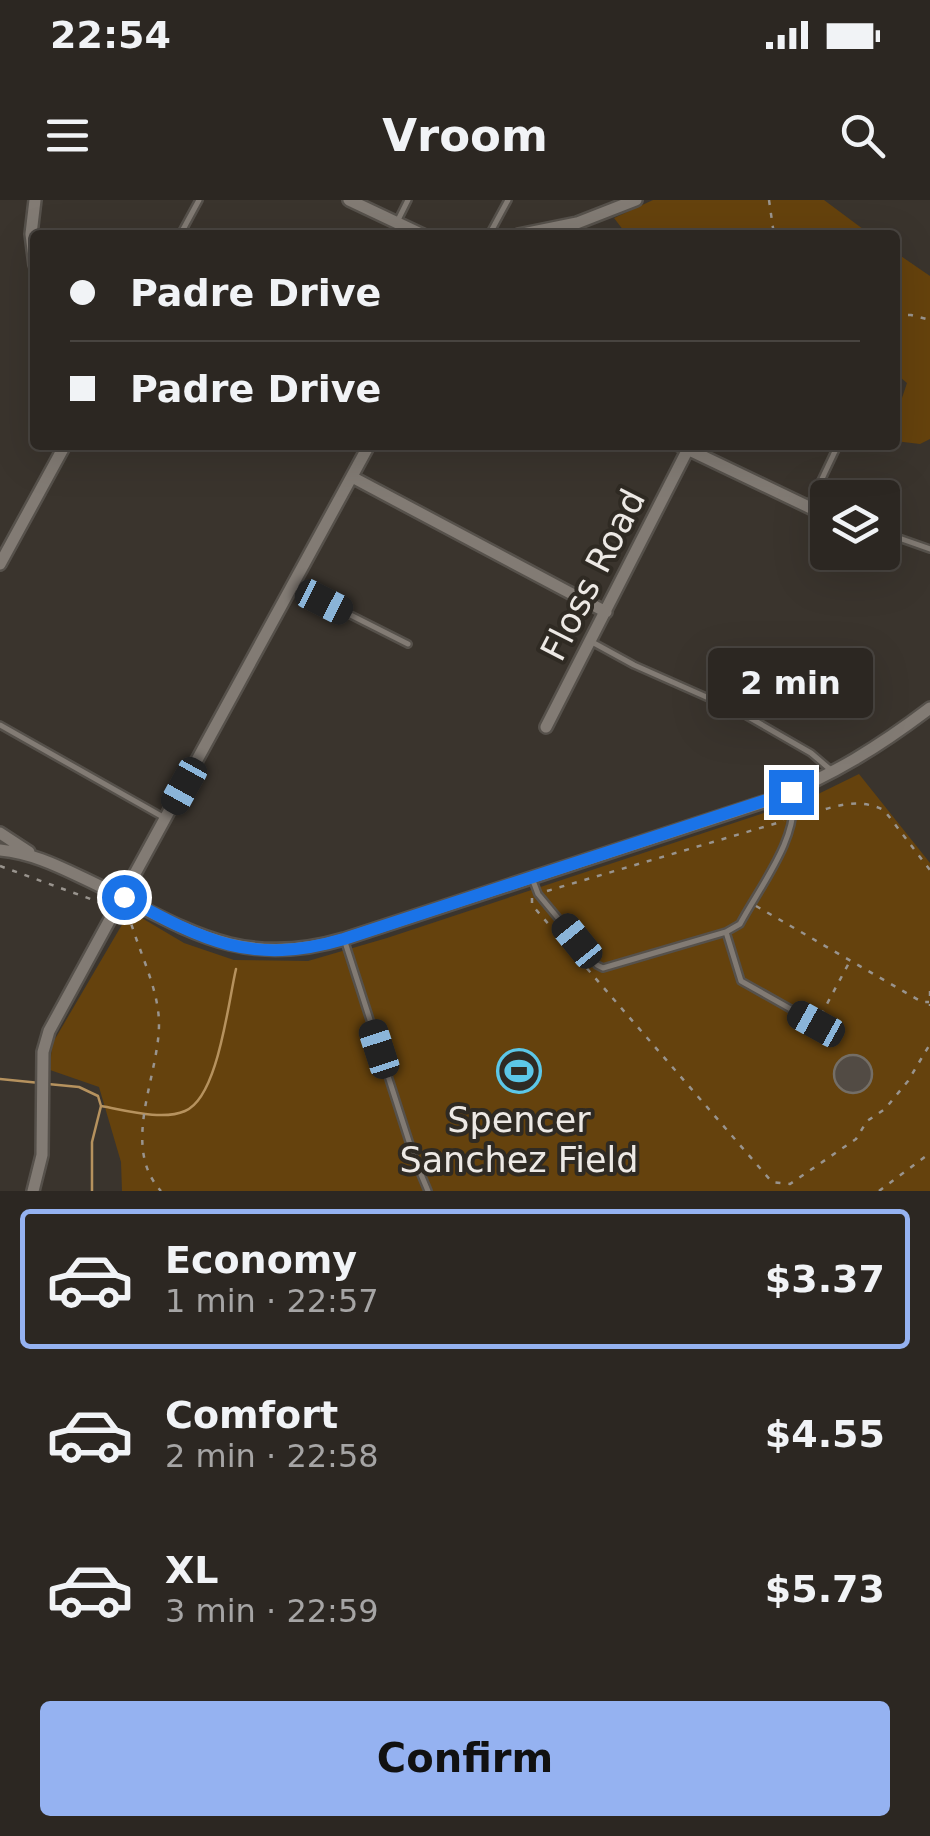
<!DOCTYPE html>
<meta charset="utf-8">
<style>
:root{--surface:#2c2722;--page:#342f2a;--text:#f1f3f6;--muted:#a6a5a5;--line:#484440;--accent:#95b2f1}
body{margin:0;font-family:"DejaVu Sans",sans-serif;background:var(--page);color:var(--text);height:100vh;display:flex;flex-direction:column;font-size:38px;white-space:nowrap}
*{box-sizing:border-box;margin:0}
p{font-size:32px;color:var(--muted)}
.icon{flex:none;width:55px;height:55px;fill:none;stroke:currentColor;stroke-width:2;stroke-linecap:round;stroke-linejoin:round}
.map{position:relative;height:991px;overflow:hidden}
.side{display:flex;flex-direction:column;background:var(--surface);flex:1}
.side>*{flex:none}
.banner{position:absolute;left:30px;top:30px;width:870px;height:220px;border-radius:10px;box-shadow:0 10px 40px #0002,0 0 0 2px var(--line);display:grid;align-content:center;height:220px;padding:0 40px;background:var(--surface)}
.fabs{position:absolute;left:810px;top:280px;display:grid;gap:20px}
.fabs a{display:grid;place-items:center;width:90px;height:90px;border-radius:10px;background:var(--surface);box-shadow:0 10px 40px #0002,0 0 0 2px var(--line);font-size:50px}
.end{position:absolute;width:45px;height:45px;margin:-22px;border:12px solid #1a73e8;background:#fff;box-shadow:0 0 0 5px #fff}
.from{border-radius:50%}
.bubble{position:absolute;height:70px;border-radius:10px;background:var(--surface);box-shadow:0 10px 40px #0002,0 0 0 2px var(--line);font-size:32px;font-weight:700;line-height:70px;text-align:center}
.car{position:absolute;width:30px;height:60px;margin:-30px -15px;border-radius:12px;box-shadow:0 0 8px 2px #0007;background:linear-gradient(#222 24%,#8ab4d8 0 40%,#222 0 76%,#8ab4d8 0 86%,#222 0)}
.banner b{display:flex;align-items:center;gap:35px;height:95px;font-size:38px}
.banner b+b{border-top:2px solid var(--line)}
.banner i{width:25px;height:25px;background:var(--text)}
ul{padding:18px 0 0;list-style:none}
li{display:flex;align-items:center;gap:30px;height:140px;margin:0 20px 15px;padding:0 20px;border:5px solid transparent;border-radius:10px}
li div{flex:1}
li b{display:block;font-size:38px}
li em{font-style:normal;font-weight:700}
li.selected{border-color:var(--accent)}
li>.icon{width:90px;height:90px;stroke-width:1.5}
.cta{display:flex;gap:20px;margin-top:auto;padding:20px 40px}
.cta a{flex:1;height:115px;border-radius:10px;background:var(--accent);color:#111;font-size:40px;font-weight:700;line-height:115px;text-align:center}
.status{display:flex;justify-content:space-between;align-items:center;height:70px;padding:0 50px;background:var(--surface);direction:ltr}
.status svg{height:28px;fill:currentColor}
header{display:flex;justify-content:space-between;align-items:center;height:130px;padding:0 40px;background:var(--surface);font-size:45px;font-weight:700}
.map>svg:first-child{display:block}
.green{fill:#65420d}
.lines{fill:none;stroke-linecap:round;stroke-linejoin:round}
.stream{stroke:#b6925e;stroke-width:2.5}
.building{fill:#524b44;stroke:#746e66;stroke-width:2.5}
.lane-casing{stroke:#56514b;stroke-width:10}
.street-casing{stroke:#56514b;stroke-width:16}
.path{stroke:#99948e;stroke-width:2.5;stroke-dasharray:5 8;stroke-linecap:butt}
.lane{stroke:#827b74;stroke-width:5}
.street{stroke:#827b74;stroke-width:11}
.route{stroke:#1a73e8;stroke-width:12}
.labels{text-anchor:middle;stroke-width:8;stroke-linejoin:round;paint-order:stroke}
.street-label{font-size:35px;fill:#ede9e5;stroke:#2f2a23}
.poi-label{font-size:35px;fill:#ede9e5;stroke:#2f2a23}
</style>
<div class="status"><b>22:54</b><svg viewBox="0 0 49 12"><path d="M0 12V9h3v3zM5 12V6h3v6zM10 12V3h3v9zM15 12V0h3v12zM26 1h20v11H26zM47 4h2v5h-2z"/></svg></div>
<header><svg class="icon" aria-label="menu" viewBox="0 0 24 24"><path d="M4 6h16M4 12h16M4 18h16"/></svg>Vroom<svg class="icon" aria-label="search" viewBox="0 0 24 24"><circle cx="10" cy="10" r="6"/><path d="M15 15l6 6"/></svg></header>
<div class="map">
<svg width="930" height="991" viewBox="0 0 930 991">
<rect width="100%" height="100%" fill="#3a342d"/>
<!-- green -->
<path class="green" d="M 653,0 L 824,0 L 871,35 L 627,35 L 614,18 Z
M 895,52 L 930,76 L 930,239 L 920,244 L 895,241 L 895,219 L 907,183 L 895,173 Z
M 859,574 L 930,663 L 930,991 L 122,991 L 121,962 L 99,887 L 50,870 L 52,844 L 130,711 L 184,743 L 234,760 L 308,761 L 387,738 L 812,597 Z"/>
<g class="lines">
<!-- stream -->
<path class="stream" d="M 0,879 L 40,883
M 48,884 L 79,887 L 98,896 L 101,906 L 92,942 L 92,991
M 101,906 C 125,910 162,921 185,911 C 218,898 228,803 236,769"/>
</g>
<!-- building -->
<path class="building" d="M834 874a19 19 0 1 1 38 0a19 19 0 1 1-38 0Z"/>
<g class="lines">
<!-- lane casing -->
<g class="lane-casing">
<path id="lane" d="M 397,22 L 408,0
M 180,35 L 199,0
M 489,35 L 508,0
M 810,304 L 838,245
M 882,325 L 896,337 L 930,349
M 295,387 L 408,444
M 592,442 L 634,465 L 738,511 L 811,553 L 832,571
M 0,525 L 163,617
M 532,678 L 538,694 L 597,765 L 603,768 L 726,732 L 740,724 C 759,688 801,635 792,595
M 726,732 L 741,781 L 835,834
M 345,742 L 415,960 L 428,991"/>
</g>
<!-- street casing -->
<g class="street-casing">
<path id="street" d="M 349,0 L 423,35
M 518,35 L 577,23 L 636,0
M 35,65 L 31,34 L 35,0
M 679,245 L 815,310
M 352,277 L 606,412
M 0,364 L 65,245
M 546,527 L 688,249
M 0,633 L 29,652
M 0,650 C 30,653 54,664 81,677 C 176,721 232,772 344,739 L 773,599 C 832,576 880,546 930,508
M 33,991 L 42,955 L 43,852 L 49,831 L 369,245"/>
</g>
<!-- path -->
<path class="path" d="M 769,0 L 774,35
M 895,115 L 911,115 L 930,120
M 801,617 C 830,608 855,596 884,610 L 930,670
M 0,666 L 107,705
M 547,691 L 784,621
M 532,698 L 532,705 L 772,982 L 790,984 L 856,939 L 867,921 L 885,909 L 908,881 L 930,844
M 756,706 L 922,802 L 929,802
M 128,712 C 136,746 159,787 159,824 C 159,877 120,946 161,991
M 930,791 L 930,806
M 821,815 L 850,761
M 879,991 L 930,953"/>
<!-- lane -->
<use href="#lane" class="lane"/>
<!-- street -->
<use href="#street" class="street"/>
</g>
<g class="lines">
<!-- route -->
<path class="route" d="M 124,697 C 204,741 252,766 344,739 L 791,592"/>
</g>
<!-- icons -->
<defs>
<g id="stadium-ring" transform="scale(2.25)"><circle r="9.5" fill="#2f2a23" stroke="#5cc7e8" stroke-width="1.5"/><path d="M0-5a6.5 5 0 1 0 0 10a6.5 5 0 1 0 0-10ZM-3.5-1.8h7v3.6h-7Z" fill="#5cc7e8"/></g>
</defs>
<g fill-rule="evenodd">
<use href="#stadium-ring" x="519" y="871"/>
</g>
<g class="labels">
<!-- street labels -->
<g class="street-label">
<text transform="translate(593 375) rotate(-63)" y="12">Floss Road</text>
</g>
<!-- poi labels -->
<g class="poi-label">
<text x="519" y="932">Spencer<tspan x="519" dy="40">Sanchez Field</tspan></text>
</g>
</g>
</svg>
<div class="fabs">
<a><svg class="icon" aria-label="layers" viewBox="0 0 24 24"><path d="M12 4l9 5-9 5-9-5zM3 14l9 5 9-5"/></svg></a>
</div>
<i class="end from" style="left:124px;top:697px"></i>
<i class="end" style="left:791px;top:592px"></i>
<div class="bubble" style="left:708px;top:448px;width:165px">2 min</div>
<i class="car" style="left:324px;top:402px;rotate:117deg"></i>
<i class="car" style="left:184px;top:586px;rotate:209deg"></i>
<i class="car" style="left:577px;top:741px;rotate:321deg"></i>
<i class="car" style="left:816px;top:824px;rotate:299deg"></i>
<i class="car" style="left:379px;top:849px;rotate:342deg"></i>
<div class="banner">
<b><i class="from"></i>Padre Drive</b>
<b><i></i>Padre Drive</b>
</div>
</div>
<section class="side">
<ul>
<li class="selected"><svg class="icon" aria-label="car" viewBox="0 0 24 24"><path d="M5 17H2v-5l4-1 3-4h7l3 4 3 1v5h-3M9 17h6M6 11h13"/><circle cx="7" cy="17" r="2"/><circle cx="17" cy="17" r="2"/></svg><div><b>Economy</b><p>1 min · 22:57</p></div><em>$3.37</em></li>
<li><svg class="icon" aria-label="car" viewBox="0 0 24 24"><path d="M5 17H2v-5l4-1 3-4h7l3 4 3 1v5h-3M9 17h6M6 11h13"/><circle cx="7" cy="17" r="2"/><circle cx="17" cy="17" r="2"/></svg><div><b>Comfort</b><p>2 min · 22:58</p></div><em>$4.55</em></li>
<li><svg class="icon" aria-label="car" viewBox="0 0 24 24"><path d="M5 17H2v-5l4-1 3-4h7l3 4 3 1v5h-3M9 17h6M6 11h13"/><circle cx="7" cy="17" r="2"/><circle cx="17" cy="17" r="2"/></svg><div><b>XL</b><p>3 min · 22:59</p></div><em>$5.73</em></li>
</ul>
<div class="cta"><a>Confirm</a></div>
</section>
